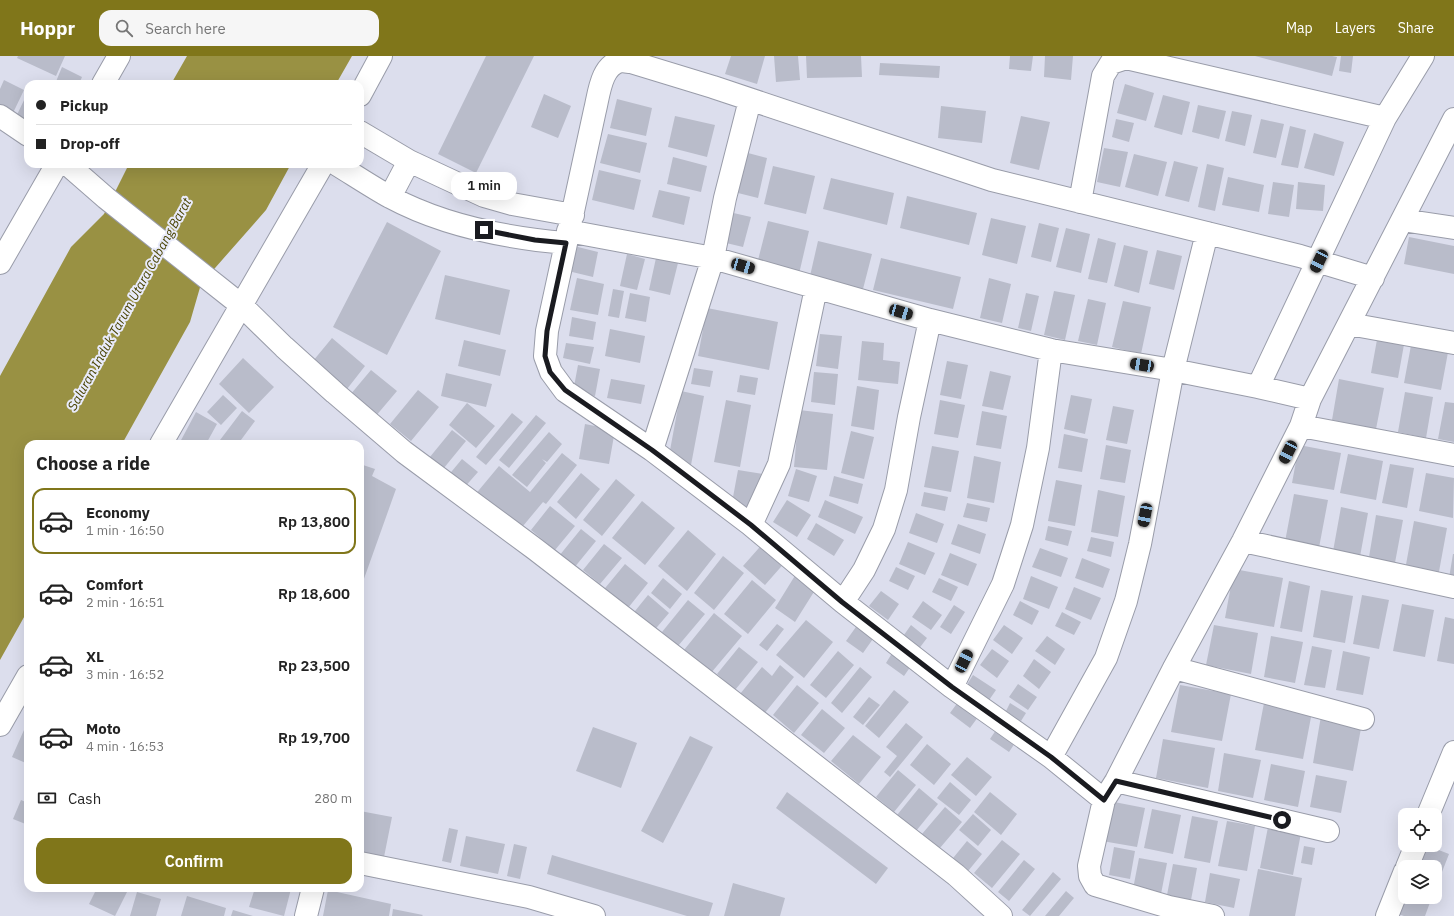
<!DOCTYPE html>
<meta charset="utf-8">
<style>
:root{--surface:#fff;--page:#f6f6f6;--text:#222;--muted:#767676;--line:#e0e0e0;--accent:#80761a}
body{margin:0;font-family:"IBM Plex Sans",sans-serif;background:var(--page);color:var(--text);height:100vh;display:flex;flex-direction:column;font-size:15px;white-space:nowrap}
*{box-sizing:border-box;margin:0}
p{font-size:13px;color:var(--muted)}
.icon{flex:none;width:22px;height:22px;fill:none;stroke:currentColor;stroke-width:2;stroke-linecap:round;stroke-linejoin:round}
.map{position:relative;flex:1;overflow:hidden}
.panel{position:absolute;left:24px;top:384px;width:340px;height:452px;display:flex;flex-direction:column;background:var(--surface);border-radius:12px;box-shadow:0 4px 16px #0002}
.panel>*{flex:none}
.banner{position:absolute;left:24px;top:24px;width:340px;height:88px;border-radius:12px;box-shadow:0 4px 16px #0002;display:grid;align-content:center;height:88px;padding:0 12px;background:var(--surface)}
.controls{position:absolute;left:1398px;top:752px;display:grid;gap:8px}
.controls a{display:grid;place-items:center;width:44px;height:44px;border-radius:8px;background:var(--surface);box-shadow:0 4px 16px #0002;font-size:20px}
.end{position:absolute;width:18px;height:18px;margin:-9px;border:5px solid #1a1b20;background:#fff;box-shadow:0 0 0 2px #fff}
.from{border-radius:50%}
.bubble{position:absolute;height:28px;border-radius:12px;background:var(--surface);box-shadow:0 4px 16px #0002;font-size:13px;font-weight:600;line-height:28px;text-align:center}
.car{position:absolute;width:12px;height:24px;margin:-12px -6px;border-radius:5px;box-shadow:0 0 3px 1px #0007;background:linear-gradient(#222 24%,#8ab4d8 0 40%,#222 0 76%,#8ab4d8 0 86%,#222 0)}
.banner b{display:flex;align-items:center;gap:14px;height:38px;font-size:15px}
.banner b+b{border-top:1px solid var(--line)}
.banner i{width:10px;height:10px;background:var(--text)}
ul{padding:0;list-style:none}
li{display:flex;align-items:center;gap:12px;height:66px;margin:0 8px 6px;padding:0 4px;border:2px solid transparent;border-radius:12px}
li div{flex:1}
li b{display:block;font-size:15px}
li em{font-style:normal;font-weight:600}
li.selected{border-color:var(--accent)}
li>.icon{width:36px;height:36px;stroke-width:1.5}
h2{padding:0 12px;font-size:18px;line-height:48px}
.pay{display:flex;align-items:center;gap:10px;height:44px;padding:0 12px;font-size:15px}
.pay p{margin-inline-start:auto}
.action{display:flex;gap:8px;margin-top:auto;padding:8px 12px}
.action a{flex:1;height:46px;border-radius:12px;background:var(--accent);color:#fff;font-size:16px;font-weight:600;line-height:46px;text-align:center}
header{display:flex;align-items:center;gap:24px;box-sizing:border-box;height:56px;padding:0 20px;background:var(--accent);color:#fff}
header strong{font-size:19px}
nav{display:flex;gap:22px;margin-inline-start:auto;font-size:14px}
.search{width:280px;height:36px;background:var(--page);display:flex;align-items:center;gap:10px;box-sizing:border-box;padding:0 14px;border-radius:12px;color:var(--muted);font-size:15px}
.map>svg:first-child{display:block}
.water{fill:#999143}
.building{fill:#b9bcca}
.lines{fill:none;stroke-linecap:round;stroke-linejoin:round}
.minor-casing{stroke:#999ca9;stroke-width:24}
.minor{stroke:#fff;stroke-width:22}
.route{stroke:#1a1b20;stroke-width:5}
.labels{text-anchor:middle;stroke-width:4;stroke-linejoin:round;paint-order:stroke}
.water-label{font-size:13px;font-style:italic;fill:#494302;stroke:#e9ebfa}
</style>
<header>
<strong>Hoppr</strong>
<div class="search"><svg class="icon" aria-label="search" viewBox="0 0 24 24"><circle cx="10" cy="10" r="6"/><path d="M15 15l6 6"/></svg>Search here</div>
<nav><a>Map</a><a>Layers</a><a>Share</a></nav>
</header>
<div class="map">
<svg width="1454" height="860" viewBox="0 0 1454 860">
<rect width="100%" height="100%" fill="#dcdeed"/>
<!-- water -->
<path class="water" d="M 187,0 L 352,0 L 336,28 L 171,28 Z
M 129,108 L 291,108 L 266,154 L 201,228 L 190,266 L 122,388 L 28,388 L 28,554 L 0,604 L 0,320 L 71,191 L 104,158 Z"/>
<!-- building -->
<path class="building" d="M 18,0 L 65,0 L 56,20 L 17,2 Z
M 486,0 L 534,0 L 476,117 L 438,98 Z
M 731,0 L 765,0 L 757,28 L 725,18 Z
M 774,0 L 798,0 L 800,24 L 776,26 Z
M 806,0 L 861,0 L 862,21 L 807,22 Z
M 1010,0 L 1033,0 L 1031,15 L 1009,13 Z
M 1045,0 L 1073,0 L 1071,24 L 1044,21 Z
M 1255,0 L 1332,0 L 1337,1 L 1332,20 Z
M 1341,0 L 1353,0 L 1351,17 L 1339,15 Z
M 880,7 L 940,10 L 939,22 L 879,19 Z
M 62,11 L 82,21 L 79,28 L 55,28 Z
M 4,24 L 24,34 L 13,57 L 0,51 L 0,33 Z
M 1125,28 L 1154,37 L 1146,65 L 1117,57 Z
M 544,38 L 571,50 L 558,82 L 531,71 Z
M 1163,39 L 1190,46 L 1182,79 L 1154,71 Z
M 26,40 L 28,41 L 28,71 L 14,65 Z
M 617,43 L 652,52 L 646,80 L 610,72 Z
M 1198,49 L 1226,55 L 1219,83 L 1192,76 Z
M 941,50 L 986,55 L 982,87 L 938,82 Z
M 1232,55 L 1252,59 L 1245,90 L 1225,85 Z
M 675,60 L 715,69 L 707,101 L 668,91 Z
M 1021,60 L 1050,66 L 1039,114 L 1010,107 Z
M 1116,63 L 1134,67 L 1129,86 L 1112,81 Z
M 1261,63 L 1284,68 L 1276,102 L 1253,97 Z
M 1290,70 L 1306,74 L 1298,112 L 1281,109 Z
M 1314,77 L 1344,86 L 1334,120 L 1304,112 Z
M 608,78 L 647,87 L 640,117 L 600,107 Z
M 1104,92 L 1128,96 L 1120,131 L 1097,126 Z
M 748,97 L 767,102 L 758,142 L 738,137 Z
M 1134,98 L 1167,106 L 1158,140 L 1125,131 Z
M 673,101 L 707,110 L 701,136 L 667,128 Z
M 1174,105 L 1198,111 L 1189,146 L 1165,140 Z
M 1207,108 L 1224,112 L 1215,155 L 1198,151 Z
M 773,110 L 815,120 L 806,158 L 764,148 Z
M 599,114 L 641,124 L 634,154 L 592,144 Z
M 1228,121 L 1264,129 L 1259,156 L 1222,149 Z
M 831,122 L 894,137 L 887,169 L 823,153 Z
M 1273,126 L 1294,129 L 1289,161 L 1268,158 Z
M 1298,126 L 1325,129 L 1323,155 L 1296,153 Z
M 659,134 L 690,141 L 684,169 L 652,161 Z
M 907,140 L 977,157 L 969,189 L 900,172 Z
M 729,156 L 751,161 L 743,191 L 722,186 Z
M 991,162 L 1026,170 L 1017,208 L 982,199 Z
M 768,165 L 809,175 L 799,218 L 757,208 Z
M 387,166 L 441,195 L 387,299 L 333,271 Z
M 1039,167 L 1059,172 L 1051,206 L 1031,201 Z
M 1066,172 L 1090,178 L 1081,217 L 1056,211 Z
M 1409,181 L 1454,190 L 1454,218 L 1404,208 Z
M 1098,182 L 1116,187 L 1107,227 L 1088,223 Z
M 818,185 L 872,198 L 863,233 L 810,220 Z
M 1124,189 L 1148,195 L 1139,237 L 1114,230 Z
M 574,190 L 598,196 L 593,221 L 568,215 Z
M 1157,194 L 1182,200 L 1174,234 L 1149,228 Z
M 627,198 L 645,203 L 637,234 L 620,230 Z
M 656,202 L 678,207 L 670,239 L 649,234 Z
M 881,202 L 961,221 L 953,253 L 873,234 Z
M 445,219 L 510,234 L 500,279 L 435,263 Z
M 577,222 L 604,228 L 598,259 L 570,254 Z
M 989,222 L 1011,228 L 1002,267 L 980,262 Z
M 613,233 L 624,235 L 619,262 L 608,260 Z
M 1054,235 L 1075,239 L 1065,284 L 1044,279 Z
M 630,237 L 650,241 L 646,266 L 625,262 Z
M 1026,237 L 1039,240 L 1031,275 L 1018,272 Z
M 1088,243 L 1106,247 L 1097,289 L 1078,285 Z
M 1123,245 L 1151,251 L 1141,298 L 1112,291 Z
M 707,252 L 778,266 L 769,314 L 698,300 Z
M 572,261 L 596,266 L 593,284 L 569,280 Z
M 610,273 L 645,280 L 640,307 L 605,300 Z
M 820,278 L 842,280 L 838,313 L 816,310 Z
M 1378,278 L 1405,283 L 1398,322 L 1371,317 Z
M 332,282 L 365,310 L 347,333 L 313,305 Z
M 464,284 L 506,294 L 500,320 L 458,310 Z
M 1412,284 L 1449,291 L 1441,334 L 1404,327 Z
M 862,285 L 884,287 L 883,304 L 900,306 L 898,328 L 858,324 Z
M 566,287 L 594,291 L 590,308 L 563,302 Z
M 243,302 L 274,331 L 249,357 L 219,328 Z
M 947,305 L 968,309 L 961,343 L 940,339 Z
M 578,309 L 600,313 L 595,340 L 573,336 Z
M 694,312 L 713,315 L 710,331 L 691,328 Z
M 371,314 L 397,335 L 375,361 L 350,339 Z
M 990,315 L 1011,320 L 1003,354 L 982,350 Z
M 814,316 L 838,318 L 835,349 L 811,346 Z
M 446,317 L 492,328 L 486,351 L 441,340 Z
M 740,319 L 758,322 L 755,339 L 737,336 Z
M 611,323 L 645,329 L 641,348 L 607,342 Z
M 1339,323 L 1384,332 L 1376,373 L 1332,364 Z
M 857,330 L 879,334 L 874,374 L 851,370 Z
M 418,334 L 439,351 L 411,385 L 390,368 Z
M 681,335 L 704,340 L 691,409 L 668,405 Z
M 1405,336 L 1433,341 L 1426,382 L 1398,376 Z
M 223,339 L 237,352 L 221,369 L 207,356 Z
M 1071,339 L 1092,343 L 1085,378 L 1064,373 Z
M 726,344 L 751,349 L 740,411 L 714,406 Z
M 940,344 L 965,349 L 958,382 L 934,378 Z
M 1445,346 L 1454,347 L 1454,386 L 1438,383 Z
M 467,347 L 495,370 L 476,392 L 449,369 Z
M 1113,350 L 1134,354 L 1127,388 L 1106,384 Z
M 799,354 L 833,358 L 827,414 L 794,411 Z
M 242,355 L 255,365 L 238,388 L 217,388 Z
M 982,355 L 1007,360 L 1001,393 L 976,389 Z
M 196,356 L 217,368 L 206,388 L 179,388 Z
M 512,357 L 523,366 L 486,409 L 476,401 Z
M 536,359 L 546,367 L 509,412 L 499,404 Z
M 585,368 L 615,374 L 609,408 L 579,403 Z
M 452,374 L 466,385 L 439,418 L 425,407 Z
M 851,375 L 874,381 L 864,423 L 841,417 Z
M 549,376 L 562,388 L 547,406 L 542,403 L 546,407 L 527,431 L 512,419 Z
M 1064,378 L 1088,383 L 1082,416 L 1058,412 Z
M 1106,389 L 1131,394 L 1125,427 L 1100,423 Z
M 1299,389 L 1341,397 L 1334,434 L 1292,427 Z
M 932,390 L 959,395 L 951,436 L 924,431 Z
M 562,397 L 577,409 L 546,448 L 543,446 L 518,476 L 474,440 L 499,410 L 530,436 Z
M 1348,398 L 1383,405 L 1376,444 L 1340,437 Z
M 974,400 L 1001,406 L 994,447 L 967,442 Z
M 462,403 L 478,416 L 463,433 L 447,421 Z
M 360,408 L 375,413 L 372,420 L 396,433 L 360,534 Z
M 1390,408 L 1414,412 L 1407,452 L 1382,447 Z
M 796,413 L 817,420 L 809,446 L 788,440 Z
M 738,414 L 763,418 L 756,457 L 731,452 Z
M 581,417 L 600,433 L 576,463 L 557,446 Z
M 1426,417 L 1454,422 L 1453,462 L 1419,455 Z
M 834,420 L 863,428 L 858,448 L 829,440 Z
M 616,423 L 635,439 L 602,480 L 583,464 Z
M 1056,424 L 1082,429 L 1075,470 L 1048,465 Z
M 1098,434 L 1125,440 L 1118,481 L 1091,476 Z
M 924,436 L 948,441 L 945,455 L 921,450 Z
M 1294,438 L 1328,444 L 1318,497 L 1284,491 Z
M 787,444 L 811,459 L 797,481 L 773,466 Z
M 825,444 L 863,461 L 855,478 L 818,461 Z
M 642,445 L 675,472 L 645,509 L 612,482 Z
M 967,447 L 990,452 L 987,466 L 963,461 Z
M 550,450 L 575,470 L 555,494 L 531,474 Z
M 1341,451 L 1368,457 L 1359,506 L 1332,501 Z
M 916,457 L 944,468 L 937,487 L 909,477 Z
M 1376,459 L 1403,464 L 1394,512 L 1368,507 Z
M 1414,465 L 1447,472 L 1438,521 L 1405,514 Z
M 816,467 L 844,484 L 834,500 L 807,483 Z
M 958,468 L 986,478 L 980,498 L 951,488 Z
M 1048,470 L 1072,475 L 1068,490 L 1045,484 Z
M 581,473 L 596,485 L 574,512 L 559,500 Z
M 688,474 L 716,498 L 687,535 L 658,510 Z
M 1091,481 L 1114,486 L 1111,501 L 1087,495 Z
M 765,485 L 787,504 L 765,529 L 743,510 Z
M 908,486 L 935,497 L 925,519 L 899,508 Z
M 604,488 L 622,502 L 600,528 L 583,514 Z
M 1040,492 L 1068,502 L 1061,521 L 1032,511 Z
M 950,497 L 977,508 L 968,530 L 941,519 Z
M 1453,498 L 1454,498 L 1454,523 L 1449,522 Z
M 723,500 L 744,517 L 714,554 L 694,537 Z
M 1082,502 L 1110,513 L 1103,532 L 1075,522 Z
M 625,508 L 648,527 L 624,557 L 601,537 Z
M 896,511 L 915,520 L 908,534 L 889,525 Z
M 1234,513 L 1283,522 L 1274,571 L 1225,562 Z
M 796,518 L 817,531 L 795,566 L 775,552 Z
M 1031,520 L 1058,531 L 1049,553 L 1023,543 Z
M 663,522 L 682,538 L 670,553 L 651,537 Z
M 939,522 L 958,531 L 951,545 L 932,536 Z
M 752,524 L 776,544 L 748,578 L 724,558 Z
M 1289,525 L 1310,530 L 1302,576 L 1280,572 Z
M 1074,531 L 1101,542 L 1091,564 L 1065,553 Z
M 1321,534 L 1353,540 L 1345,587 L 1313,581 Z
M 881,535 L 899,548 L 888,564 L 869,550 Z
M 648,539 L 669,557 L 652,577 L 631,560 Z
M 1362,539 L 1389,544 L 1379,593 L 1353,588 Z
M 688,544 L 705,558 L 678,590 L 662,576 Z
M 923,545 L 942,559 L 931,574 L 912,561 Z
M 1020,545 L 1039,555 L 1032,569 L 1013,559 Z
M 1402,548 L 1434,554 L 1425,601 L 1393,595 Z
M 954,549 L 965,556 L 951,578 L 940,571 Z
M 1062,556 L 1081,566 L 1074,579 L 1055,570 Z
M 714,557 L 742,580 L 711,617 L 684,594 Z
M 1445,561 L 1454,563 L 1454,608 L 1437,605 Z
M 806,564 L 833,586 L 804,622 L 776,599 Z
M 777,568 L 784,573 L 767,595 L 759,589 Z
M 858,568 L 875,580 L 863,597 L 846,585 Z
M 911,569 L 927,582 L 915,598 L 899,586 Z
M 1004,569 L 1023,582 L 1012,598 L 993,584 Z
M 1214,569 L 1258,577 L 1251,618 L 1206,609 Z
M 1047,580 L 1065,593 L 1055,609 L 1035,595 Z
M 1271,580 L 1303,586 L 1295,627 L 1264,621 Z
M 1312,590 L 1332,594 L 1325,632 L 1304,629 Z
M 739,591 L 758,606 L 735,634 L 717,618 Z
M 992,593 L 1009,605 L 997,622 L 980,609 Z
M 894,594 L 913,607 L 904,620 L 886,607 Z
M 838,595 L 854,609 L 826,642 L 810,629 Z
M 1343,595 L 1370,601 L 1363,639 L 1336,634 Z
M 1034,603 L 1051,616 L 1039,633 L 1023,620 Z
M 780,609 L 794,621 L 764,658 L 740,638 L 762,611 L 772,620 Z
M 860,611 L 872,621 L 842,657 L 831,647 Z
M 973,619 L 996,634 L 985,650 L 963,635 Z
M 1018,628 L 1037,641 L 1028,654 L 1009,641 Z
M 797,629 L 819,647 L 794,677 L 773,659 Z
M 1180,629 L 1231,638 L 1222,685 L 1171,676 Z
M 894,634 L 909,646 L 879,682 L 865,670 Z
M 869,641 L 880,649 L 863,669 L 853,661 Z
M 961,642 L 981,657 L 970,672 L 950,657 Z
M 1010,647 L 1026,657 L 1021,665 L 1006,655 Z
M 1264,647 L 1312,656 L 1303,703 L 1255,694 Z
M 822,653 L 845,672 L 824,697 L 801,679 Z
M 1321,660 L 1362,667 L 1353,715 L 1313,707 Z
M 28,665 L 28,708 L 12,701 Z
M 906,667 L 923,681 L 890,721 L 884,716 L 897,700 L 886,691 Z
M 593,671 L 637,687 L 621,732 L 576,715 Z
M 998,671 L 1017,684 L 1009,696 L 990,683 Z
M 853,679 L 881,701 L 859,728 L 831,705 Z
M 690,680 L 713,691 L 663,787 L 641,775 Z
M 1163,683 L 1215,692 L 1208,732 L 1156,722 Z
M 927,688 L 951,708 L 934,729 L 910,709 Z
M 1224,697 L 1261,704 L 1253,742 L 1218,735 Z
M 967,701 L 992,721 L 976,740 L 951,719 Z
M 1271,708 L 1305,715 L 1298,751 L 1264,744 Z
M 898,714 L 916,729 L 894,756 L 876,741 Z
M 1316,719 L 1347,725 L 1341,757 L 1310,751 Z
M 950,726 L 971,744 L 959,759 L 937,742 Z
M 919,732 L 938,748 L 912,780 L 893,764 Z
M 787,736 L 888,812 L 876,828 L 776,752 Z
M 990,736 L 1017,758 L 1001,779 L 974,756 Z
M 21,744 L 28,747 L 28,769 L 13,763 Z
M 1109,745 L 1145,752 L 1137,791 L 1102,785 Z
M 945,751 L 962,766 L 934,799 L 916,785 Z
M 1152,753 L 1181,759 L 1173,798 L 1144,792 Z
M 360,755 L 392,761 L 384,801 L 360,797 Z
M 973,758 L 991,774 L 978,790 L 959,774 Z
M 1192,760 L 1218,765 L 1210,807 L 1184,802 Z
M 1227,765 L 1255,770 L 1247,815 L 1218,810 Z
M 1268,771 L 1301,777 L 1293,819 L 1260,812 Z
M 449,772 L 458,774 L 451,807 L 442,805 Z
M 466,780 L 505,788 L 498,818 L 460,810 Z
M 1002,784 L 1020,798 L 992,832 L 974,817 Z
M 967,785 L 982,798 L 964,820 L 949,807 Z
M 514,788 L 527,791 L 520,823 L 507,820 Z
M 1426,789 L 1449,798 L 1435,834 L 1435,811 L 1417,811 Z
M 1304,790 L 1315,792 L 1312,809 L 1301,807 Z
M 1114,791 L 1135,795 L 1130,823 L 1109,819 Z
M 552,799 L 713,847 L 709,860 L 687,860 L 547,818 Z
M 1139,802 L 1167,807 L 1161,838 L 1133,833 Z
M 1024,804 L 1035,813 L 1009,845 L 998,836 Z
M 1173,808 L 1197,812 L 1191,844 L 1167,839 Z
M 1258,813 L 1302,822 L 1295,860 L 1249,860 Z
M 1053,816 L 1061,823 L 1030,860 L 1022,854 Z
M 1210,817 L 1240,823 L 1234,852 L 1205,846 Z
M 733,827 L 785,842 L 780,860 L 724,860 Z
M 97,832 L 129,832 L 115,860 L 89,848 Z
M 255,832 L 286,832 L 291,833 L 284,860 L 249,851 Z
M 328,834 L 391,848 L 389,860 L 323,860 Z
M 1066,835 L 1074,842 L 1059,860 L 1045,860 Z
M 137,836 L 161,843 L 156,860 L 130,860 Z
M 187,840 L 226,852 L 224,860 L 181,860 Z
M 1405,841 L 1432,841 L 1425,860 L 1404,860 L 1398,858 Z
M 393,853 L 423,859 L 422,860 L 392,860 Z
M 233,854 L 253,860 L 231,860 Z"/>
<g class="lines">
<!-- minor casing -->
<g class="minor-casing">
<path id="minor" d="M 103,28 L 119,0
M 360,39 L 381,0
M 0,60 L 28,79
M 360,76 L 409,105 L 484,140 L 512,148 L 573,159
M 67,108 L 106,142 L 241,249 L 284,291 L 335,337 L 404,396 L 535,493 L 772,676 L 956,819 L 1001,860
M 336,108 C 354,119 372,131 390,141 C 442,169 507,182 566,187
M 390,141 L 409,105
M 1080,146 L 1103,20 L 1111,7 L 1126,2 L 1385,62
M 1402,164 L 1454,172
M 568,175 L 713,202 L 930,264 L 1051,294 L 1173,314 L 1258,331 L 1310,343
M 0,207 L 57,108
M 1349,268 L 1454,287
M 1258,331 L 1385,62 L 1423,0
M 1301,370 L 1454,399
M 161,388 L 323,108
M 652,394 L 713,202 L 725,142 L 750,44
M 751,469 L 779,408 L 816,232
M 1243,485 L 1454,531
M 843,546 L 864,514 L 884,473 L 896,434 L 909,361 L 930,264
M 1174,612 L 1363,663
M 952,631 L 1003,528 L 1022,469 L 1038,392 L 1051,294
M 0,669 L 28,620
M 1051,701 L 1106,602 L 1126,545 L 1140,488 L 1173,314 L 1207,177
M 1116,725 L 1328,775
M 1104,744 L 1051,701 L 952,631 L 843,546 L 751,469 L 652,394 L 565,335 L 551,316 L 545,300 L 547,275 L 595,54 C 599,38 601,9 621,5 C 624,5 628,6 631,6 L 713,31 L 992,124 L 1300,200 L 1373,222
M 1428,759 L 1454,696
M 360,807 L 529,841 L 594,860
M 1407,811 L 1416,789
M 306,860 L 313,832
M 1213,860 L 1169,851 L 1095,829 L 1090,820 L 1089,810 L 1104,744 L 1116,725 L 1174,612 L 1243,485 L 1301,370 L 1310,343 L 1454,63
M 1387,860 L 1405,815"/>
</g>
<!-- minor -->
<use href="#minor" class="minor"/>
</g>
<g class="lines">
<!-- route -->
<path class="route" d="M 484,174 L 535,184 L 566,187 L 547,275 L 545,300 L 550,316 L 565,334 L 652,394 L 676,412 L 751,469 L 842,546 L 952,631 L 1051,701 L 1104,744 L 1116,725 L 1282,764"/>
</g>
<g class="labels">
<!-- water labels -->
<g class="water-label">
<text transform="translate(129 248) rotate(-61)" y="5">Saluran Induk Tarum Utara Cabang Barat</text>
</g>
</g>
</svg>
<div class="controls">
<a><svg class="icon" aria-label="locate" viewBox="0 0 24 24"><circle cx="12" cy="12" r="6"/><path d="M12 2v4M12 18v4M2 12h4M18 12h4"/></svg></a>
<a><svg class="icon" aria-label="layers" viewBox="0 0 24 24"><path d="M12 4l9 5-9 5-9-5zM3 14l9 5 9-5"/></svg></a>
</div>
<i class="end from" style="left:1282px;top:764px"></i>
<i class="end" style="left:484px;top:174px"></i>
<div class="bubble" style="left:451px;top:116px;width:66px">1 min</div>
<i class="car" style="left:1319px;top:205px;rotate:206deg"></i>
<i class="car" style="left:743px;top:210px;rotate:106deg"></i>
<i class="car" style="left:901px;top:256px;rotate:106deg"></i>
<i class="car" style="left:1142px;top:309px;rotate:279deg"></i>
<i class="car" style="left:1288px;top:396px;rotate:207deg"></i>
<i class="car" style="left:1145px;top:459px;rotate:191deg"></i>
<i class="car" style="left:964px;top:605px;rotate:26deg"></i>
<div class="banner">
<b><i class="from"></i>Pickup</b>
<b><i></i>Drop-off</b>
</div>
<section class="panel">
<h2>Choose a ride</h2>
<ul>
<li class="selected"><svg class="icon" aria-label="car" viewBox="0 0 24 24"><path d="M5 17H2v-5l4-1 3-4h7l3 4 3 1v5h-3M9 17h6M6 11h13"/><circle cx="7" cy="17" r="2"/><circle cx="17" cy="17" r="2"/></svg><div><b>Economy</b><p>1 min · 16:50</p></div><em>Rp 13,800</em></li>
<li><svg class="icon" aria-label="car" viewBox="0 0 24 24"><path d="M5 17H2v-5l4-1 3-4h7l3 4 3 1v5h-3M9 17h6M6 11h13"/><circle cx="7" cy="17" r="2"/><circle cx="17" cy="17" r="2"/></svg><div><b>Comfort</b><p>2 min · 16:51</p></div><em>Rp 18,600</em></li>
<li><svg class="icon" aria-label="car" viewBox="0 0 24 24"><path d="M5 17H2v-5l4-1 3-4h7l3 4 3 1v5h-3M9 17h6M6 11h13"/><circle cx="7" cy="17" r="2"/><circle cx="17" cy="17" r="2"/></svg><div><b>XL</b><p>3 min · 16:52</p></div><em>Rp 23,500</em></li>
<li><svg class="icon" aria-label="car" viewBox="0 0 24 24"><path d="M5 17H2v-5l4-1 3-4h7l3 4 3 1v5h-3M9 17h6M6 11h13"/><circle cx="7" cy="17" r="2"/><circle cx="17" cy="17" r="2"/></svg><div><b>Moto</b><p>4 min · 16:53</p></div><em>Rp 19,700</em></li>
</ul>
<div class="pay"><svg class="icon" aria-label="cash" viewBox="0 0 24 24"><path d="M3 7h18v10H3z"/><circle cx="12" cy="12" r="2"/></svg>Cash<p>280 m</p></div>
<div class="action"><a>Confirm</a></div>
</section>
</div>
